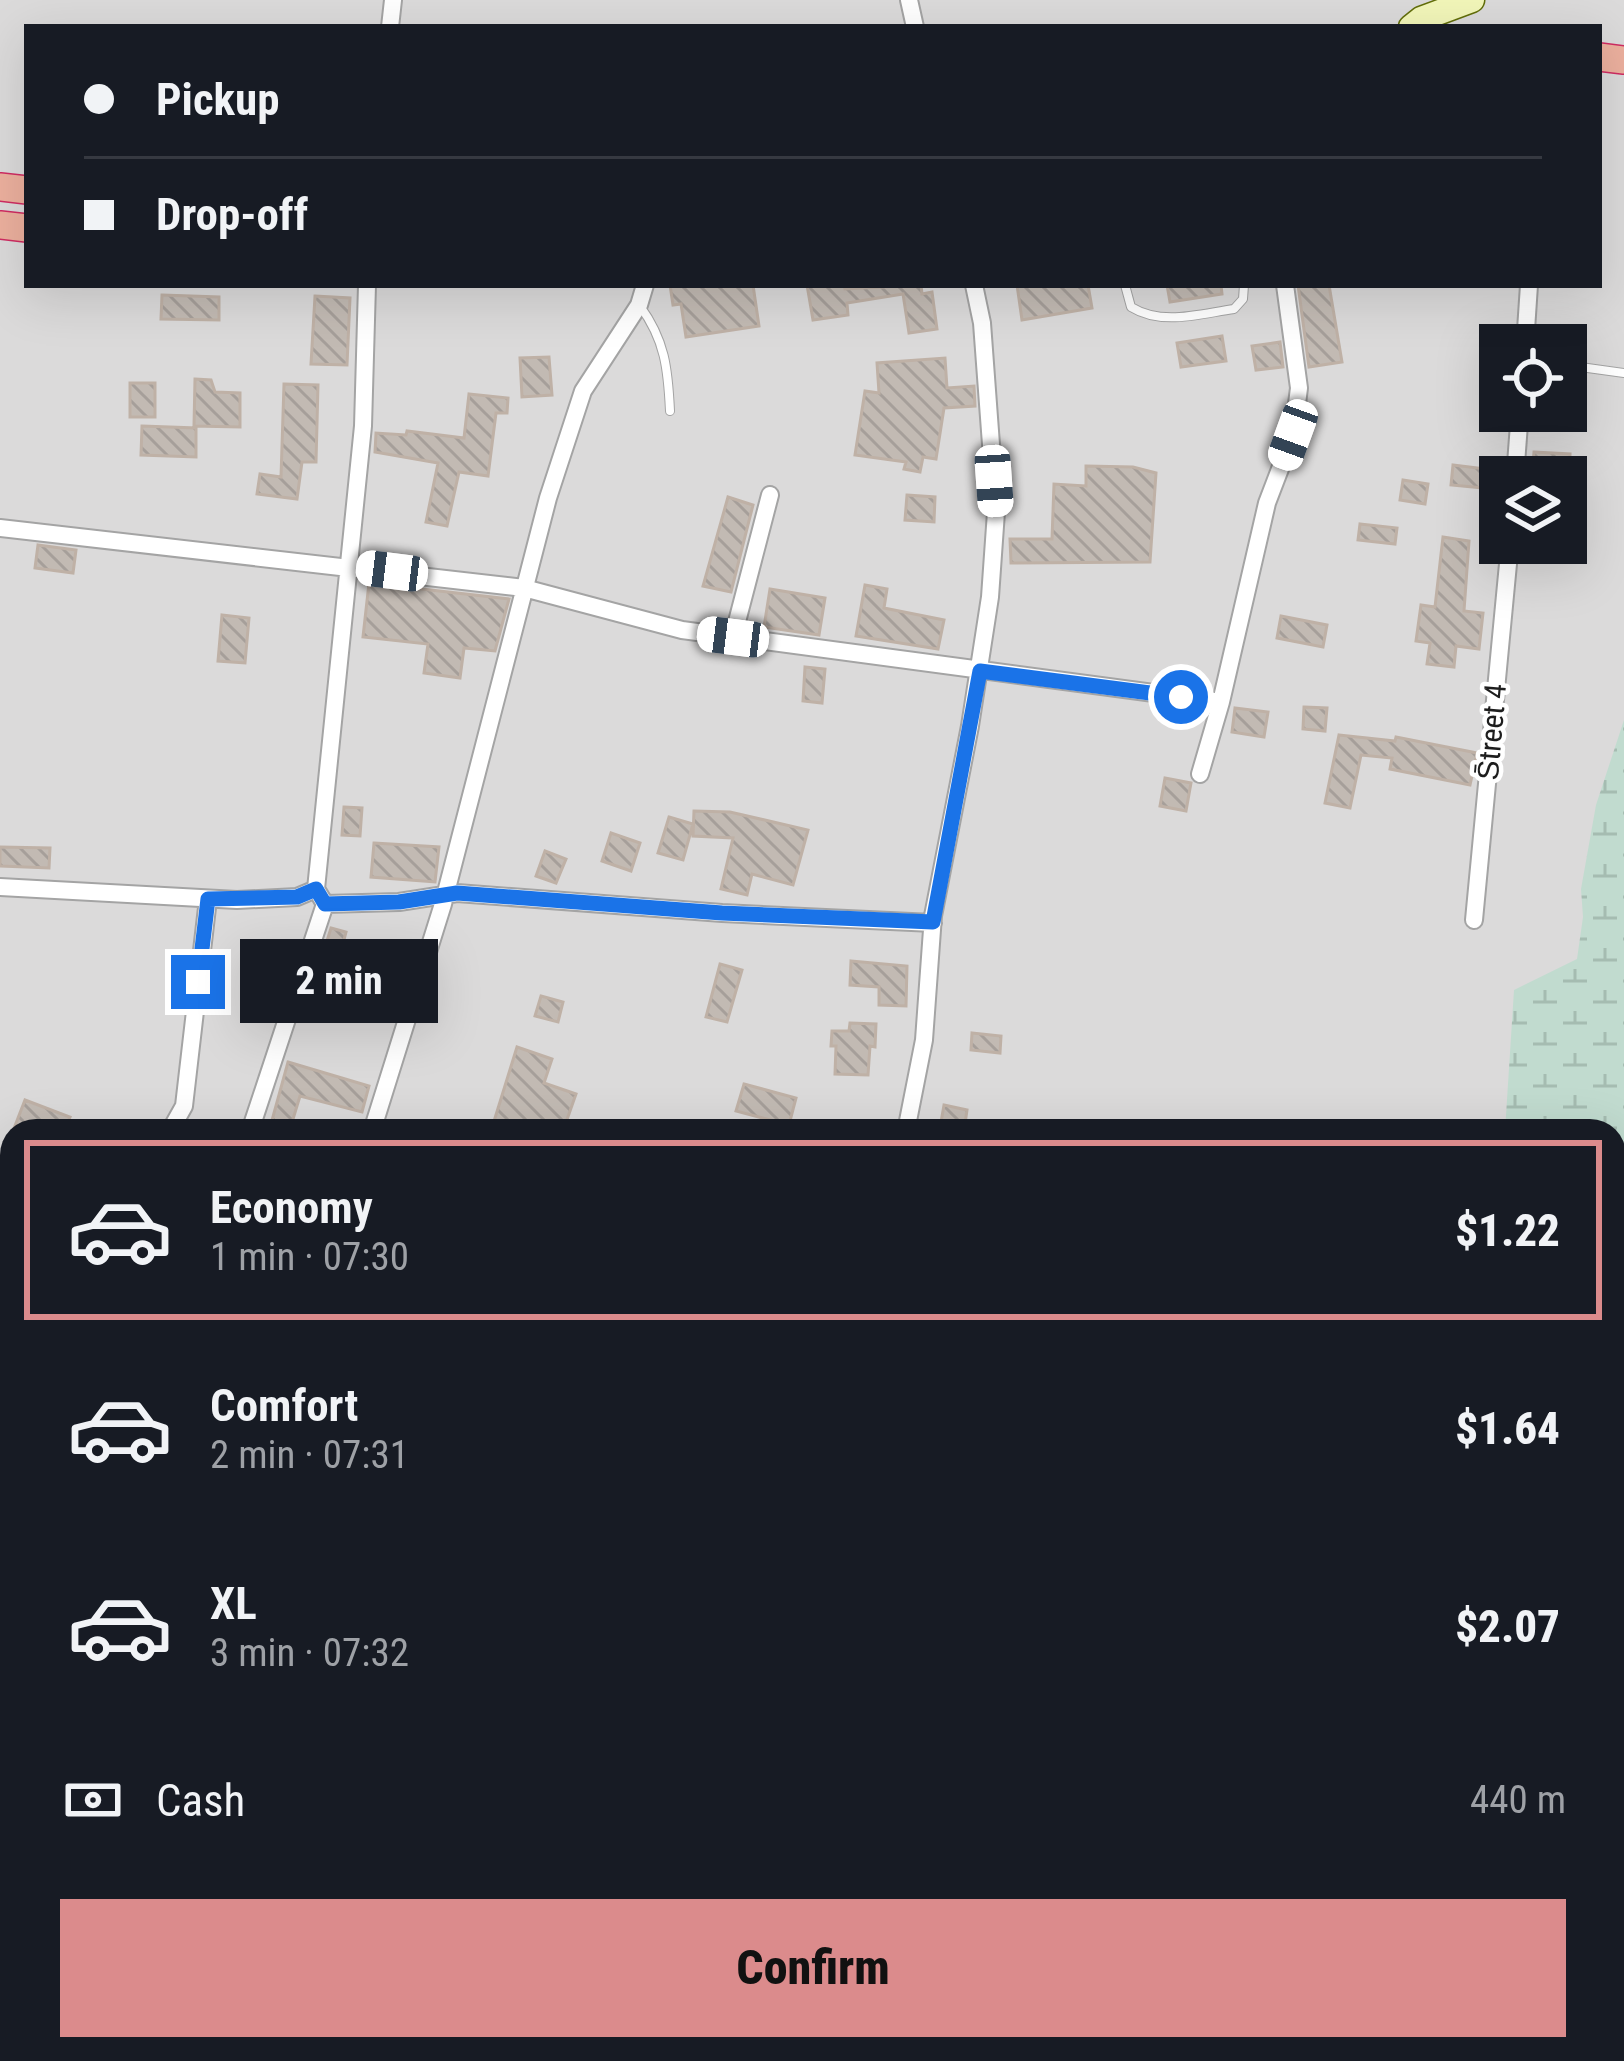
<!DOCTYPE html>
<meta charset="utf-8">
<style>
:root{--surface:#171b24;--page:#242831;--text:#f1f3f6;--muted:#9ea1a6;--line:#363941;--accent:#db8b8c}
body{margin:0;font-family:"Roboto Condensed",sans-serif;background:var(--page);color:var(--text);height:100vh;display:flex;flex-direction:column;font-size:45px;white-space:nowrap}
*{box-sizing:border-box;margin:0}
p{font-size:39px;color:var(--muted)}
.icon{flex:none;width:66px;height:66px;fill:none;stroke:currentColor;stroke-width:2;stroke-linecap:round;stroke-linejoin:round}
.map{position:relative;flex:1;overflow:hidden}
.drawer{position:absolute;left:0px;top:1119px;width:1626px;height:942px;display:flex;flex-direction:column;background:var(--surface);border-radius:36px 36px 0 0;box-shadow:0 12px 48px #0002}
.drawer>*{flex:none}
.banner{position:absolute;left:24px;top:24px;width:1578px;height:264px;border-radius:0px;box-shadow:0 12px 48px #0002;display:grid;align-content:center;height:264px;padding:0 60px;background:var(--surface)}
.buttons{position:absolute;left:1479px;top:324px;display:grid;gap:24px}
.buttons a{display:grid;place-items:center;width:108px;height:108px;border-radius:0px;background:var(--surface);box-shadow:0 12px 48px #0002;font-size:60px}
.end{position:absolute;width:54px;height:54px;margin:-27px;border:15px solid #1a73e8;background:#fff;box-shadow:0 0 0 6px #fff}
.from{border-radius:50%}
.bubble{position:absolute;height:84px;border-radius:0px;background:var(--surface);box-shadow:0 12px 48px #0002;font-size:39px;font-weight:800;line-height:84px;text-align:center}
.car{position:absolute;width:36px;height:72px;margin:-36px -18px;border-radius:15px;box-shadow:0 0 9px 3px #0007;background:linear-gradient(#fff 24%,#345 0 40%,#fff 0 76%,#345 0 86%,#fff 0)}
.banner b{display:flex;align-items:center;gap:42px;height:114px;font-size:45px}
.banner b+b{border-top:3px solid var(--line)}
.banner i{width:30px;height:30px;background:var(--text)}
ul{padding:21px 0 0;list-style:none}
li{display:flex;align-items:center;gap:36px;height:180px;margin:0 24px 18px;padding:0 36px;border:6px solid transparent;border-radius:0px}
li div{flex:1}
li b{display:block;font-size:45px}
li em{font-style:normal;font-weight:800}
li.active{border-color:var(--accent)}
li>.icon{width:108px;height:108px;stroke-width:1.5}
.pay{display:flex;align-items:center;gap:30px;height:132px;padding:0 60px;font-size:45px}
.pay p{margin-inline-start:auto}
.primary-button{display:flex;gap:24px;margin-top:auto;padding:24px 60px}
.primary-button a{flex:1;height:138px;border-radius:0px;background:var(--accent);color:#111;font-size:48px;font-weight:800;line-height:138px;text-align:center}
.map>svg:first-child{display:block}
.residential{fill:#dbdada;fill-rule:evenodd}
.wetland{fill:url(#wetland-marsh)}
.lines{fill:none;stroke-linecap:round;stroke-linejoin:round}
.stream{stroke:#a6cdda;stroke-width:6}
.building{fill:url(#building-back-hatch);stroke:#bfb1a6;stroke-width:3}
.service-casing{stroke:#a4a4a4;stroke-width:10}
.minor-casing{stroke:#a4a4a4;stroke-width:20}
.tertiary-casing{stroke:#a4a4a4;stroke-width:24}
.secondary-casing{stroke:#626e0a;stroke-width:27}
.trunk-casing{stroke:#d02c62;stroke-width:30}
.service{stroke:#fff;stroke-width:8}
.minor{stroke:#fff;stroke-width:16}
.tertiary{stroke:#fff;stroke-width:21}
.secondary{stroke:#f2f6b9;stroke-width:24}
.trunk{stroke:#ecb09e;stroke-width:27}
.route{stroke:#1a73e8;stroke-width:15}
.labels{text-anchor:middle;stroke-width:9;stroke-linejoin:round;paint-order:stroke}
.street-label{font-size:30px;fill:#1d1d1d;stroke:#fff}
</style>
<div class="map">
<svg width="1624" height="2061" viewBox="0 0 1624 2061">
<defs>
<pattern id="wetland-marsh" width="20" height="14" patternUnits="userSpaceOnUse" patternTransform="scale(3)"><rect width="20" height="14" fill="#c1dbcf"/><path d="M1 5h8M5 5V1M11 12h8M15 12V8" fill="none" stroke="#a5bcb1"/></pattern>
<pattern id="building-back-hatch" width="6" height="6" patternUnits="userSpaceOnUse" patternTransform="scale(3)"><rect width="6" height="6" fill="#c2bab3"/><path d="M-1 5l2 2M0 0l6 6M5-1l2 2" fill="none" stroke="#a69f9a"/></pattern>
</defs>
<rect width="100%" height="100%" fill="#eeeae3"/>
<!-- residential -->
<path class="residential" d="M 0,0 L 1624,0 L 1624,1868 L 1614,1866 L 1614,1131 L 12,1131 L 12,2049 L 1172,2049 L 1161,2061 L 0,2061 ZM 27,27 L 1599,27 L 1599,285 L 27,285 ZM 1500,345 L 1566,345 L 1566,411 L 1500,411 ZM 1500,477 L 1566,477 L 1566,543 L 1500,543 Z"/>
<!-- wetland -->
<path class="wetland" d="M 1624,720 L 1624,1208 L 1614,1202 L 1614,1131 L 1505,1131 L 1514,990 L 1577,959 L 1583,917 L 1581,889 L 1596,805 Z"/>
<g class="lines">
<!-- stream -->
<path class="stream" d="M 1614,1233 L 1624,1181"/>
</g>
<!-- building -->
<path class="building" d="M 670,285 L 753,285 L 759,326 L 686,337 L 681,304 L 673,305 Z
M 807,285 L 844,285 L 845,289 L 921,285 L 922,294 L 932,292 L 937,329 L 909,333 L 903,294 L 847,303 L 848,315 L 813,320 Z
M 1017,285 L 1088,285 L 1092,308 L 1022,320 Z
M 1167,285 L 1221,285 L 1222,294 L 1170,302 Z
M 1298,285 L 1329,285 L 1342,362 L 1309,367 Z
M 162,295 L 219,297 L 219,320 L 161,319 Z
M 315,296 L 350,298 L 347,365 L 311,364 Z
M 1222,336 L 1226,361 L 1181,367 L 1177,343 Z
M 1280,342 L 1283,367 L 1256,370 L 1252,346 Z
M 549,357 L 552,395 L 522,397 L 520,358 Z
M 945,358 L 947,388 L 974,386 L 975,406 L 944,408 L 936,459 L 923,457 L 920,472 L 904,469 L 906,462 L 855,455 L 865,391 L 879,393 L 877,363 Z
M 195,379 L 211,380 L 215,392 L 240,393 L 240,427 L 194,426 Z
M 130,383 L 155,383 L 155,417 L 130,417 Z
M 284,384 L 318,385 L 316,462 L 302,462 L 297,499 L 257,494 L 260,474 L 281,477 Z
M 469,394 L 508,398 L 507,413 L 496,413 L 488,476 L 459,472 L 447,526 L 426,522 L 438,463 L 375,452 L 376,433 L 406,435 L 407,431 L 464,438 Z
M 142,426 L 196,428 L 196,457 L 141,455 Z
M 1534,452 L 1570,454 L 1569,477 L 1532,474 Z
M 1453,465 L 1486,469 L 1484,488 L 1451,485 Z
M 1086,466 L 1133,467 L 1156,473 L 1150,562 L 1011,563 L 1010,539 L 1052,539 L 1054,484 L 1086,486 Z
M 1403,480 L 1428,484 L 1425,504 L 1400,500 Z
M 907,495 L 935,497 L 934,522 L 905,520 Z
M 728,497 L 753,505 L 731,592 L 703,586 Z
M 1360,524 L 1397,528 L 1395,544 L 1358,540 Z
M 1443,537 L 1469,541 L 1464,611 L 1483,613 L 1479,649 L 1456,646 L 1454,667 L 1427,664 L 1430,643 L 1416,641 L 1421,605 L 1435,607 Z
M 38,545 L 76,550 L 73,573 L 35,568 Z
M 369,583 L 509,599 L 495,651 L 464,648 L 460,678 L 424,673 L 428,644 L 363,637 Z
M 865,585 L 887,589 L 884,608 L 944,620 L 938,649 L 856,636 Z
M 770,589 L 825,598 L 819,635 L 764,627 Z
M 222,615 L 249,618 L 245,663 L 218,661 Z
M 1281,616 L 1327,625 L 1323,647 L 1277,638 Z
M 805,667 L 825,669 L 822,703 L 803,701 Z
M 1304,707 L 1327,708 L 1325,731 L 1303,729 Z
M 1235,708 L 1268,712 L 1264,737 L 1232,732 Z
M 1339,735 L 1395,741 L 1396,737 L 1477,753 L 1470,785 L 1390,769 L 1392,758 L 1361,755 L 1350,808 L 1325,803 Z
M 1165,778 L 1191,783 L 1186,811 L 1160,806 Z
M 344,807 L 362,808 L 360,836 L 342,835 Z
M 694,811 L 730,812 L 808,830 L 793,885 L 752,874 L 747,895 L 721,889 L 733,838 L 693,836 Z
M 669,817 L 693,824 L 683,860 L 658,853 Z
M 611,833 L 640,843 L 631,871 L 602,861 Z
M 374,843 L 439,847 L 435,882 L 371,877 Z
M 0,847 L 50,848 L 49,868 L 0,866 Z
M 545,851 L 566,859 L 556,883 L 536,876 Z
M 331,928 L 346,932 L 334,978 L 317,973 Z
M 851,961 L 907,966 L 906,1006 L 879,1005 L 879,987 L 850,985 Z
M 720,964 L 742,970 L 727,1022 L 706,1017 Z
M 541,996 L 563,1002 L 558,1022 L 535,1016 Z
M 850,1023 L 876,1024 L 875,1047 L 870,1046 L 868,1075 L 835,1074 L 836,1046 L 831,1046 L 832,1031 L 849,1031 Z
M 972,1033 L 1001,1036 L 1000,1053 L 971,1050 Z
M 517,1047 L 552,1059 L 544,1083 L 576,1094 L 563,1131 L 491,1131 Z
M 288,1062 L 369,1086 L 362,1112 L 300,1096 L 290,1129 L 271,1124 Z
M 744,1084 L 796,1098 L 789,1125 L 736,1111 Z
M 25,1100 L 70,1117 L 64,1131 L 13,1131 Z
M 944,1105 L 967,1110 L 964,1131 L 940,1128 Z"/>
<g class="lines">
<!-- service casing -->
<g class="service-casing">
<path id="service" d="M 1125,285 L 1131,307 C 1162,326 1199,314 1234,309 L 1243,299 L 1244,285
M 640,306 C 665,340 668,369 670,411
M 1566,365 L 1624,373"/>
</g>
<!-- minor casing -->
<g class="minor-casing">
<path id="minor" d="M 909,0 L 915,27
M 390,27 L 393,0
M 1525,345 L 1529,285
M 1515,477 L 1520,411
M 0,528 L 524,588 L 682,630 L 1221,702
M 733,637 L 770,495
M 1200,774 L 1221,702 L 1267,503 L 1293,435 L 1299,388 L 1285,285
M 0,887 L 237,900 L 297,897 L 316,889 L 325,904 L 399,902 L 457,893 L 722,913 L 933,923
M 316,889 L 363,426 L 367,285
M 1474,920 L 1510,543
M 170,1131 L 184,1106 L 208,899
M 250,1131 L 325,904
M 372,1131 L 443,904 L 548,498 L 583,391 L 639,305 L 645,285
M 906,1131 L 924,1040 L 933,916 L 970,726 L 990,597 L 996,512 L 982,323 L 974,285
M 0,1889 L 12,1891
M 658,2049 L 662,2061
M 946,2049 L 951,2061
M 397,2061 L 400,2049"/>
</g>
<!-- tertiary casing -->
<g class="tertiary-casing">
<path id="tertiary" d="M 0,1531 L 12,1533
M 1614,1785 L 1624,1786"/>
</g>
<!-- secondary casing -->
<g class="secondary-casing">
<path id="secondary" d="M 1411,27 L 1421,19 L 1472,0"/>
</g>
<!-- trunk casing -->
<g class="trunk-casing">
<path id="trunk" d="M 1599,57 L 1624,60
M 0,187 L 27,190
M 0,225 L 27,228"/>
</g>
<!-- service -->
<use href="#service" class="service"/>
<!-- minor -->
<use href="#minor" class="minor"/>
<!-- tertiary -->
<use href="#tertiary" class="tertiary"/>
<!-- secondary -->
<use href="#secondary" class="secondary"/>
<!-- trunk -->
<use href="#trunk" class="trunk"/>
</g>
<g class="lines">
<!-- route -->
<path class="route" d="M 198,982 L 208,899 L 297,897 L 316,889 L 325,904 L 399,902 L 457,893 L 722,913 L 933,922 L 980,671 L 1181,697"/>
</g>
<g class="labels">
<!-- street labels -->
<g class="street-label">
<text transform="translate(1492 732) rotate(-85)" y="10">S̄treet 4</text>
</g>
</g>
</svg>
<div class="buttons">
<a><svg class="icon" aria-label="locate" viewBox="0 0 24 24"><circle cx="12" cy="12" r="6"/><path d="M12 2v4M12 18v4M2 12h4M18 12h4"/></svg></a>
<a><svg class="icon" aria-label="layers" viewBox="0 0 24 24"><path d="M12 4l9 5-9 5-9-5zM3 14l9 5 9-5"/></svg></a>
</div>
<i class="end from" style="left:1181px;top:697px"></i>
<i class="end" style="left:198px;top:982px"></i>
<div class="bubble" style="left:240px;top:939px;width:198px">2 min</div>
<i class="car" style="left:1293px;top:435px;rotate:200deg"></i>
<i class="car" style="left:994px;top:481px;rotate:176deg"></i>
<i class="car" style="left:392px;top:571px;rotate:277deg"></i>
<i class="car" style="left:733px;top:637px;rotate:277deg"></i>
<div class="banner">
<b><i class="from"></i>Pickup</b>
<b><i></i>Drop-off</b>
</div>
<section class="drawer">
<ul>
<li class="active"><svg class="icon" aria-label="car" viewBox="0 0 24 24"><path d="M5 17H2v-5l4-1 3-4h7l3 4 3 1v5h-3M9 17h6M6 11h13"/><circle cx="7" cy="17" r="2"/><circle cx="17" cy="17" r="2"/></svg><div><b>Economy</b><p>1 min · 07:30</p></div><em>$1.22</em></li>
<li><svg class="icon" aria-label="car" viewBox="0 0 24 24"><path d="M5 17H2v-5l4-1 3-4h7l3 4 3 1v5h-3M9 17h6M6 11h13"/><circle cx="7" cy="17" r="2"/><circle cx="17" cy="17" r="2"/></svg><div><b>Comfort</b><p>2 min · 07:31</p></div><em>$1.64</em></li>
<li><svg class="icon" aria-label="car" viewBox="0 0 24 24"><path d="M5 17H2v-5l4-1 3-4h7l3 4 3 1v5h-3M9 17h6M6 11h13"/><circle cx="7" cy="17" r="2"/><circle cx="17" cy="17" r="2"/></svg><div><b>XL</b><p>3 min · 07:32</p></div><em>$2.07</em></li>
</ul>
<div class="pay"><svg class="icon" aria-label="cash" viewBox="0 0 24 24"><path d="M3 7h18v10H3z"/><circle cx="12" cy="12" r="2"/></svg>Cash<p>440 m</p></div>
<div class="primary-button"><a>Confirm</a></div>
</section>
</div>
